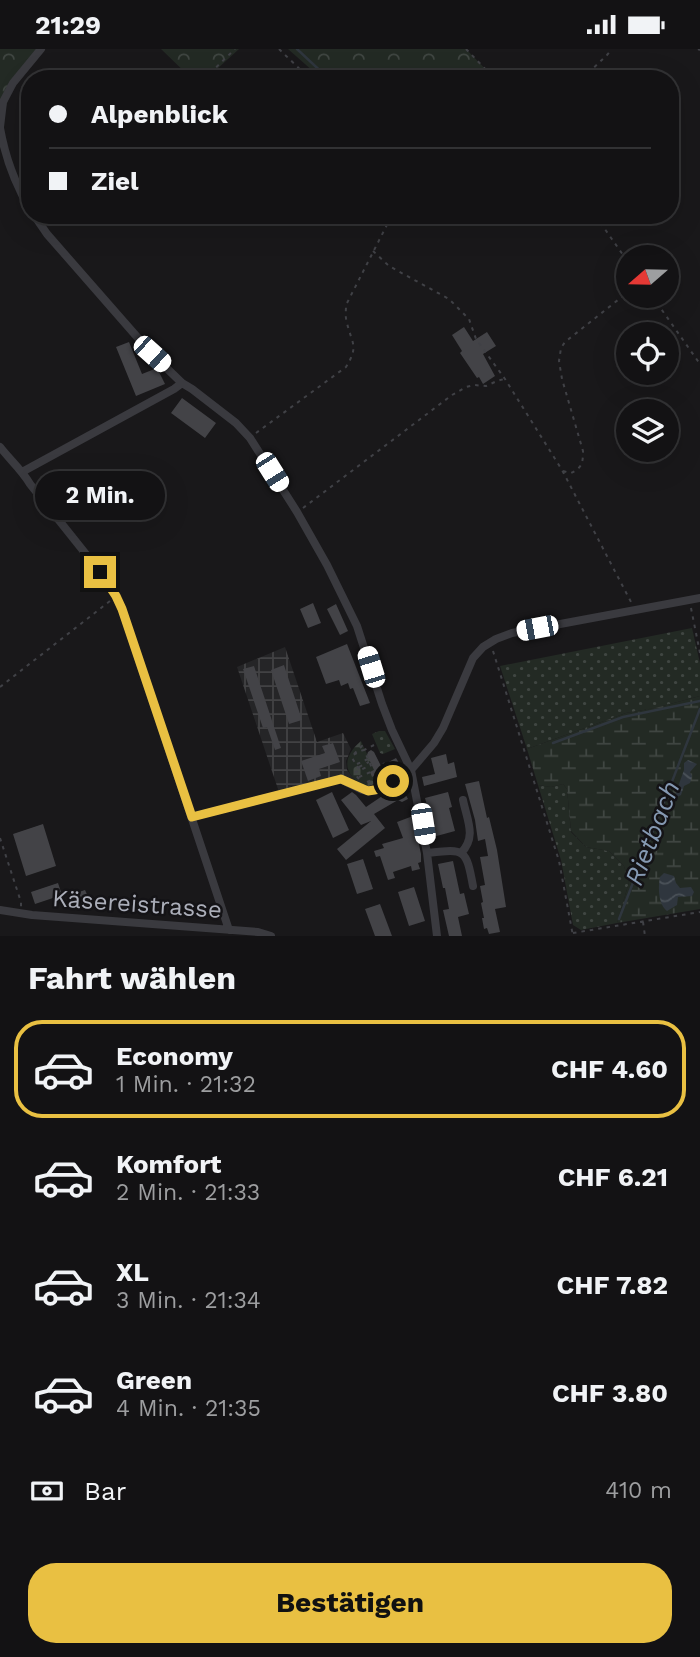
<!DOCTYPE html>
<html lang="de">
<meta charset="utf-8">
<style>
:root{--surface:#131214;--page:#1c1b1d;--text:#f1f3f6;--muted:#9d9ea0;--line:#323234;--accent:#e9c042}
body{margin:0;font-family:"Work Sans",sans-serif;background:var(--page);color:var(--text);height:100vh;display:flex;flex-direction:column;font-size:26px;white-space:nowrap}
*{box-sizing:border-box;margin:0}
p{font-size:23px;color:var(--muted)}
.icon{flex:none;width:38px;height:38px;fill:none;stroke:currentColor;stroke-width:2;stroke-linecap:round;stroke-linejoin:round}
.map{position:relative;height:887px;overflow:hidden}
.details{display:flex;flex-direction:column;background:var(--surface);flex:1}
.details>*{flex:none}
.banner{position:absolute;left:21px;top:21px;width:658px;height:154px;border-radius:28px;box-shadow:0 7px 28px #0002,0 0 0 2px var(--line);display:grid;align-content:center;height:154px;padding:0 28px;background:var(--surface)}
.needle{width:46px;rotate:250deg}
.tools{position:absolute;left:616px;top:196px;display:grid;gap:14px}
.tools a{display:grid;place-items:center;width:63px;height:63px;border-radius:50%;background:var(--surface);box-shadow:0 7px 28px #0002,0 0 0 2px var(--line);font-size:35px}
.end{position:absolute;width:32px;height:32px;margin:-16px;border:9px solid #e9c042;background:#111;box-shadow:0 0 0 4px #111}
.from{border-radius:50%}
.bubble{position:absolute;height:49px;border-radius:24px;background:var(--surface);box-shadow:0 7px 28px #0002,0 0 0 2px var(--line);font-size:23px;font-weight:700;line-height:49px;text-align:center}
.car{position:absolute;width:21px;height:42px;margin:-21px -10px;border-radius:9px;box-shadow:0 0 5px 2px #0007;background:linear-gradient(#fff 24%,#345 0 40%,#fff 0 76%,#345 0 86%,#fff 0)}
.banner b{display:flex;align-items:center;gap:24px;height:66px;font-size:26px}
.banner b+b{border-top:2px solid var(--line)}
.banner i{width:18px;height:18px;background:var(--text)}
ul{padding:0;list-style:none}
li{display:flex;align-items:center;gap:21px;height:98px;margin:0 14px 10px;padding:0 14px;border:4px solid transparent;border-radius:28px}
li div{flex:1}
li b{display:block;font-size:26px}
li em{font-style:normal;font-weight:700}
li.on{border-color:var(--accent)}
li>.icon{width:63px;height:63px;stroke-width:1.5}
h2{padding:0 28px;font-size:32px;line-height:84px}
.pay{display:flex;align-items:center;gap:18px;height:77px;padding:0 28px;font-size:26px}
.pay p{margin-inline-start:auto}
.primary-button{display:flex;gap:14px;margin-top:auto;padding:14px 28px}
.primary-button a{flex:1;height:80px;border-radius:28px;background:var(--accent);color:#111;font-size:28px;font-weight:700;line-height:80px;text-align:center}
.status{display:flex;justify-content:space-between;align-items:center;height:49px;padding:0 35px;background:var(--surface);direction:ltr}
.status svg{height:19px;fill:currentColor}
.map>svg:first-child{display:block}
.industrial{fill:url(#industrial-grid)}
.grass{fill:url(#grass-dots)}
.forest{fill:url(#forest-crowns)}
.wetland{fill:url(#wetland-marsh)}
.cemetery{fill:url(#cemetery-stones)}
.water{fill:url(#water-waves)}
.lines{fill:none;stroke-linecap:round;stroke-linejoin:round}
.stream{stroke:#2f363e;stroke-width:2.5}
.building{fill:#434347}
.path{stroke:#404146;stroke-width:2;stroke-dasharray:3.5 5;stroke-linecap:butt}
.minor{stroke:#3a3a3f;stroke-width:8}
.route{stroke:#e9c042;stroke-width:9}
.labels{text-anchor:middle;stroke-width:5;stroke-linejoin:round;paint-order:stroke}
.street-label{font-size:24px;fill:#abaeb9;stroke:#141316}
.water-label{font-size:26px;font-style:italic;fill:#8599b2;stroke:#141316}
</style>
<div class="status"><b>21:29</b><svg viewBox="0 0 49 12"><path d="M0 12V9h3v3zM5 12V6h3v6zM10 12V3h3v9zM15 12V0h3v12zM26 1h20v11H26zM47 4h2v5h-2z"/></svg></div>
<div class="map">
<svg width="700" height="887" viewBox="0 0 700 887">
<defs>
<pattern id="industrial-grid" width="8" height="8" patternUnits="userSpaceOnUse" patternTransform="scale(1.75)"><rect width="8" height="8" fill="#252527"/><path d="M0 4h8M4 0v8" fill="none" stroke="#424244"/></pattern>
<pattern id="grass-dots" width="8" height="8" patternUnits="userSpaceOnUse" patternTransform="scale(1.75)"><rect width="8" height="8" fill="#232a24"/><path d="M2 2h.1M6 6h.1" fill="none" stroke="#404642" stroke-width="1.8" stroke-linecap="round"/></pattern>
<pattern id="forest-crowns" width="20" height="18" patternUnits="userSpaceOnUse" patternTransform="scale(1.75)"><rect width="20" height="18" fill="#232a24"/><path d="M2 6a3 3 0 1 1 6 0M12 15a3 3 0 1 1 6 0" fill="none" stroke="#404642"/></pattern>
<pattern id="wetland-marsh" width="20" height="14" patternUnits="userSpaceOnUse" patternTransform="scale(1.75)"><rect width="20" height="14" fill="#232a24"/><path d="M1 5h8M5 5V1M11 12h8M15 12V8" fill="none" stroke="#404642"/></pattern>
<pattern id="cemetery-stones" width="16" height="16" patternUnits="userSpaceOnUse" patternTransform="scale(1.75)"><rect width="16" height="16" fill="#232a24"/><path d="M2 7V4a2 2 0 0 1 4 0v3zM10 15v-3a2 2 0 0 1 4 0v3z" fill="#404642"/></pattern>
<pattern id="water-waves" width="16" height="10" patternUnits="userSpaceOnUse" patternTransform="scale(1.75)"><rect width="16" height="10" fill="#2f363e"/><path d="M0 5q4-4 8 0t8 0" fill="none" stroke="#4a5158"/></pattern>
</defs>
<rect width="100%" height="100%" fill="#19181a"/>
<!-- industrial -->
<path class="industrial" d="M 285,598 L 317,693 L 343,684 L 351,700 L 346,712 L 347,721 L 359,736 L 351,732 L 279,743 L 237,618 Z"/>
<!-- grass -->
<path class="grass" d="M 692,579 L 700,614 L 700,647 L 655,659 L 626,664 L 527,700 L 500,617 Z
M 379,682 L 385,682 L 395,700 L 383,705 L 380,704 L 372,685 Z
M 563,735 L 567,740 L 571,783 L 586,798 L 609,802 L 624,817 L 629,833 L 617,874 L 581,881 L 573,876 L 561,811 L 538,736 L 551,738 Z"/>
<!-- forest -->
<path class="forest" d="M 0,0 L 41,0 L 13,34 L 0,78 Z
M 161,0 L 239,0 L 206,30 L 192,30 Z
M 288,0 L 466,0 L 495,30 L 322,30 Z"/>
<!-- wetland -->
<path class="wetland" d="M 700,647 L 700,860 L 617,874 L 629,833 L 624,817 L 609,802 L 586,798 L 571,782 L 567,740 L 563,735 L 551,738 L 538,736 L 527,700 L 626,664 L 655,659 Z"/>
<!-- cemetery -->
<path class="cemetery" d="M 361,692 L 380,733 L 366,738 C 343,726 341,709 361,692 Z"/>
<!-- water -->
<path class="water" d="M 688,711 L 697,715 L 690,723 L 692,727 L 690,734 L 684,737 L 681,746 L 677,748 L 675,746 L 684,721 L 684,714 Z
M 664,824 L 674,827 L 676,834 L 680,839 L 691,838 L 694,843 L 692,847 L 678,848 L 677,856 L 667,862 C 658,855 658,838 660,828 Z"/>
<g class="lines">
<!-- stream -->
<path class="stream" d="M 297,0 L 329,30
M 553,694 L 623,668 L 700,652
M 619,870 L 700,660"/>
</g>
<!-- building -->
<path class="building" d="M 464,278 L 473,292 L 487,283 L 496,297 L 483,305 L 495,327 L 483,335 L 479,328 L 477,329 L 460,304 L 462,302 L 452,286 Z
M 129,293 L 142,325 L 157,319 L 165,335 L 136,347 L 116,298 Z
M 182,349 L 216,374 L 205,389 L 171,364 Z
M 313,554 L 321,574 L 308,579 L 300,560 Z
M 336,555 L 348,582 L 340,586 L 327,560 Z
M 347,595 L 370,654 L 360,657 L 353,639 L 350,640 L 348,634 L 341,637 L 339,631 L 326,635 L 316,608 Z
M 284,616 L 302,671 L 289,675 L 271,621 Z
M 254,617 L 281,699 L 275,701 L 267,678 L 263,679 L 243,620 Z
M 333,694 L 340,713 L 319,720 L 321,727 L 308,732 L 301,712 L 325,704 L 322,697 Z
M 371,701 L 374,703 L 381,717 L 396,709 L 402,719 L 394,724 L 391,719 L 372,728 L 370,723 L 374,721 L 367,706 L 368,703 Z
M 446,705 L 448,715 L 454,713 L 457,728 L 424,737 L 422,728 L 435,725 L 431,709 Z
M 479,732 L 487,769 L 489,768 L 497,801 L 506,858 L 495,860 L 500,883 L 489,885 L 487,879 L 484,880 L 482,869 L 484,869 L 481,854 L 483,853 L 480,837 L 485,836 L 480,808 L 488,807 L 485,790 L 478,792 L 475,771 L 465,735 Z
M 400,735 L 408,750 L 402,753 L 398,751 L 374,765 L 385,779 L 346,811 L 337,800 L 371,772 L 361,776 L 341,751 L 352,743 L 356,746 L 366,758 Z
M 332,743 L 349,781 L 333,789 L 316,751 Z
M 448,743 L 452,758 L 449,759 L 455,782 L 433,788 L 427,765 L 429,764 L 425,749 Z
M 413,767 L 421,805 L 421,813 L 418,814 L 420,820 L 412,822 L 411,817 L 393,823 L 395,829 L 388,831 L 380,807 L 376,808 L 374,802 L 384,799 L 382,795 L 403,789 L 397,773 Z
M 43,775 L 56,817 L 26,827 L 13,785 Z
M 363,810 L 373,840 L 357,845 L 347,815 Z
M 453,812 L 460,845 L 464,844 L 469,865 L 458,868 L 462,887 L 449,887 L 443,861 L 449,860 L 445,839 L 443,839 L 438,815 Z
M 58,834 L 62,846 L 35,855 L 31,843 Z
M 414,838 L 425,872 L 409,877 L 398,843 Z
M 85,841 L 91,854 L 80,858 L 76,844 Z
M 380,855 L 392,887 L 375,887 L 365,860 Z"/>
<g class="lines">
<!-- path -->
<path class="path" d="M 279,0 L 310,30
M 466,0 L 495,30
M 698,0 L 700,1
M 204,30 L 235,0
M 582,30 L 607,6 L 612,0
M 597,166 L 602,176 L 628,213
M 373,202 L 389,217 L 449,250 L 469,270 L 476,290 L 505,330 L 562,421 L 631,553
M 652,247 L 700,315
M 256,384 L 346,318 C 359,297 352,295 347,274 C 345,268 346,262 346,256 L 392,166
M 563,422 L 571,424 C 582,419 583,414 583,402 L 562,330 L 559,312 L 561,299 L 565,293 L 628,243
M 303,459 L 452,346 L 466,338 L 474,336 L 486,337 L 497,332 L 504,330
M 691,559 L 700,604
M 493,602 L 559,812 L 573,887
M 0,638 L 110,552
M 374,696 L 364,701 L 376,728
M 354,705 L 362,697 L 363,700
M 357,715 L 368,710
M 359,718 L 369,713
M 359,720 L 352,709 L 353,706 L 363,701
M 382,724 L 385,722 L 383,710
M 359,728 L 373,722
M 359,730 L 354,724 L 371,716
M 367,733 L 381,727 L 384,727
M 0,789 L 21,853 L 21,858
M 643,873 L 645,887
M 573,884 L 700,863"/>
<!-- minor -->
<path class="minor" d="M 0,78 L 3,53 L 13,34 L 41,0
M 0,79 C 5,107 15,135 30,160
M 34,166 L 47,185 L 152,305 L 182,334 L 192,340 L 236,374 L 250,389 L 297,463 L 327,516 L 357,577 L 382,655 L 392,681 L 411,721 L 427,804 L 437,887
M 0,398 C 10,411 22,421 30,435 L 109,534 L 122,560 L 229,881
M 22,423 L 174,340 L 182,334
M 192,768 L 340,730 L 362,741 L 373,742 L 380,740 L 411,721 L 434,694 L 443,679 L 473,609 L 483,598 L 496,590 L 512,584 L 700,549
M 427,804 C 465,800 466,799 473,837
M 461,804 C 477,788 467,771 463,751
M 0,861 L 32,866 L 258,883 L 271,887"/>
</g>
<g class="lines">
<!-- route -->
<path class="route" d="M 100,523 L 116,547 L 122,560 L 192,768 L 341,730 L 368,742 L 380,740 L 393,732"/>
</g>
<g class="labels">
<!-- street labels -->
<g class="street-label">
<text transform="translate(137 855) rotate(4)" y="8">Käsereistrasse</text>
</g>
<!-- water labels -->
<g class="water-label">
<text transform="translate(652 784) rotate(-69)" y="9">Rietbach</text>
</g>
</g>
</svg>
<div class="tools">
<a><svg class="needle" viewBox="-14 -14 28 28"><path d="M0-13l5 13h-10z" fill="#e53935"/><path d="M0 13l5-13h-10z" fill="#9d9ea0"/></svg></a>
<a><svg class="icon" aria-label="locate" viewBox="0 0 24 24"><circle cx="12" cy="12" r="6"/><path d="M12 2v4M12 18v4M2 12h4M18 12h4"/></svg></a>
<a><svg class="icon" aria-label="layers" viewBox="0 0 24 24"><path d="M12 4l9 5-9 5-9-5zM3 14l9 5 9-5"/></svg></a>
</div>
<i class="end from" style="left:393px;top:732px"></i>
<i class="end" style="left:100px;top:523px"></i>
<div class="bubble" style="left:35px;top:422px;width:130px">2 Min.</div>
<i class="car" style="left:152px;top:305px;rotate:132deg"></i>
<i class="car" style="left:272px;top:423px;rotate:148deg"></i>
<i class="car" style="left:537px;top:579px;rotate:259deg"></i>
<i class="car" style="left:371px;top:618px;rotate:343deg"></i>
<i class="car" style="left:423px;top:775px;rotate:171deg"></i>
<div class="banner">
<b><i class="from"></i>Alpenblick</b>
<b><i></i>Ziel</b>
</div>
</div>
<section class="details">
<h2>Fahrt wählen</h2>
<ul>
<li class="on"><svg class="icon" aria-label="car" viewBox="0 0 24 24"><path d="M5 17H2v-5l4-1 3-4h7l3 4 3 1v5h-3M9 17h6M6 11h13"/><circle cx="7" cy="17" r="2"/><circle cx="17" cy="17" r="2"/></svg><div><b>Economy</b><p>1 Min. · 21:32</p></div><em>CHF 4.60</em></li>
<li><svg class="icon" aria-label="car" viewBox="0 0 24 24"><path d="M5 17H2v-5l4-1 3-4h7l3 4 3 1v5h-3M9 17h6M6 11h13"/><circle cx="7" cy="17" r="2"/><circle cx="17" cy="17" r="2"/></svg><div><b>Komfort</b><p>2 Min. · 21:33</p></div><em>CHF 6.21</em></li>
<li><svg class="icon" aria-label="car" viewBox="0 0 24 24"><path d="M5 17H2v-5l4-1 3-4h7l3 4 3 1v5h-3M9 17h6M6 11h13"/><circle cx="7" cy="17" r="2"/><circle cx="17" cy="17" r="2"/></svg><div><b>XL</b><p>3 Min. · 21:34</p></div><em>CHF 7.82</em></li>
<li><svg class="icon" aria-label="car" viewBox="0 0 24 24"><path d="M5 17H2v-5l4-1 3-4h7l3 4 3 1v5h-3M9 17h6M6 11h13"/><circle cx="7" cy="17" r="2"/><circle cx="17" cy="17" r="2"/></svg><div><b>Green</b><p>4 Min. · 21:35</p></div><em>CHF 3.80</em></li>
</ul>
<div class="pay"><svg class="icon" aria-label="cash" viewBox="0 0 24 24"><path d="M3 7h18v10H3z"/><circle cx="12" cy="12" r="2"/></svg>Bar<p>410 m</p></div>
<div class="primary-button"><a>Bestätigen</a></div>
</section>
